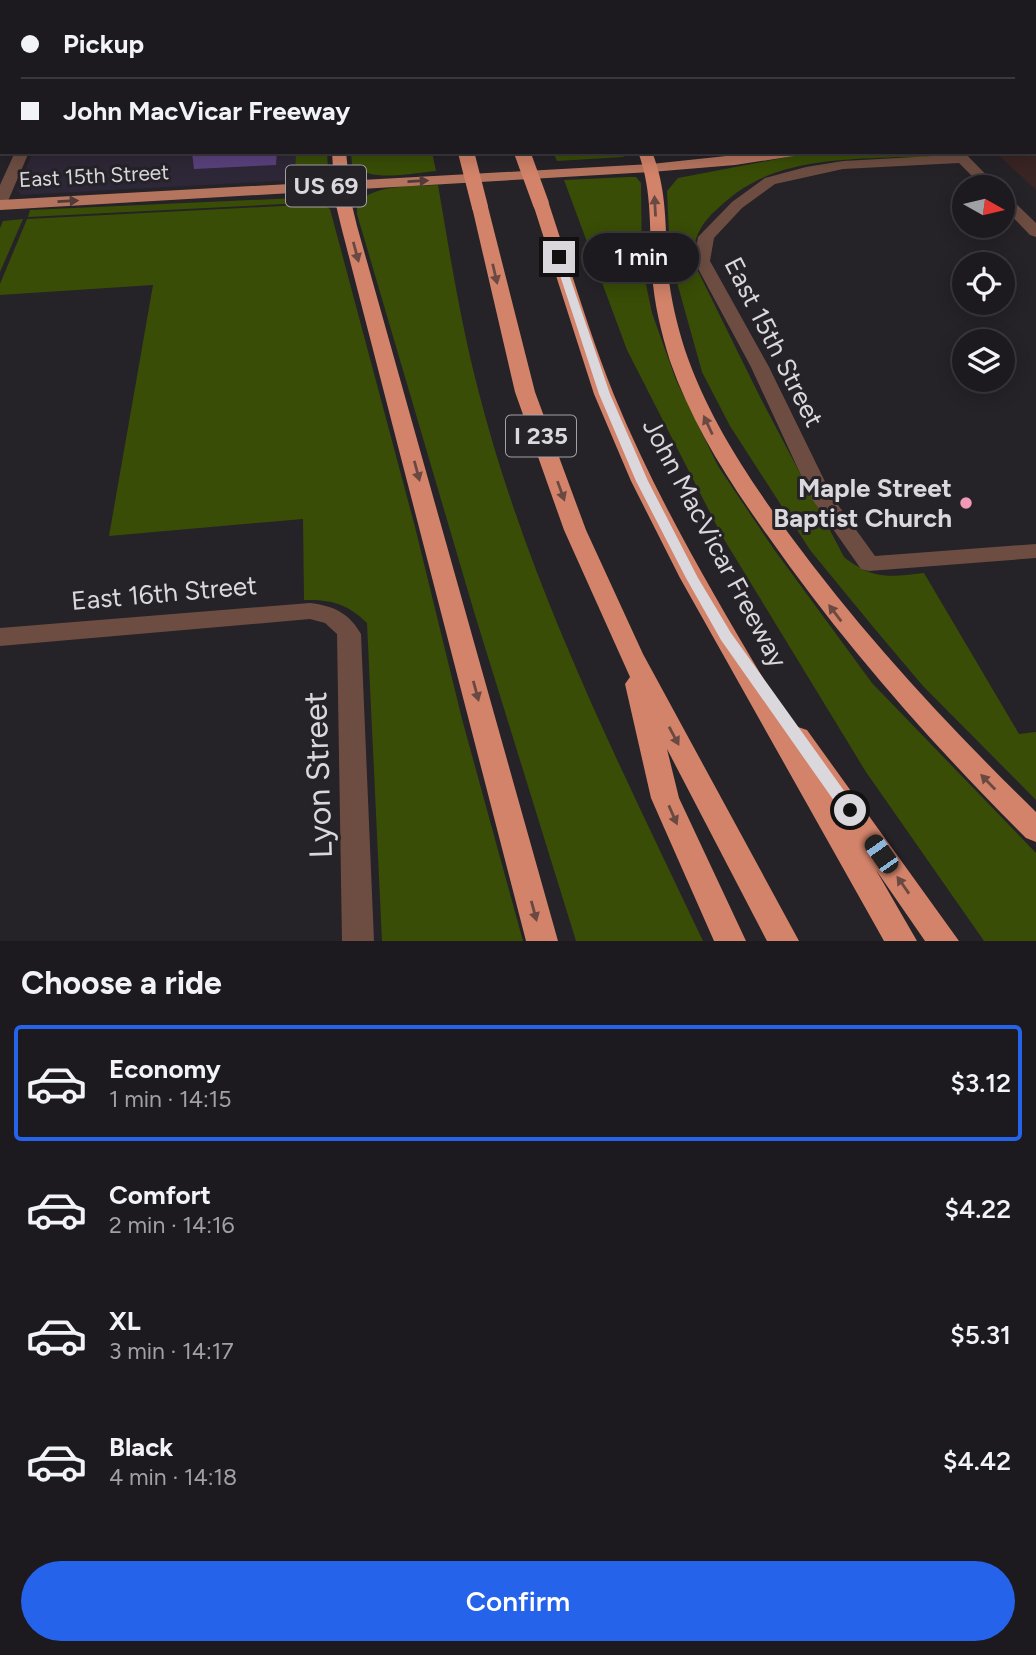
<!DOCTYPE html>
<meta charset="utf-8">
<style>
:root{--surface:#1c1a1e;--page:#252327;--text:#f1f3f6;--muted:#a0a1a4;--line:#3a383c;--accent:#2563eb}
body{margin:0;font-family:Figtree,sans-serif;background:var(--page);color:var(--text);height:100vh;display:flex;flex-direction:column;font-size:26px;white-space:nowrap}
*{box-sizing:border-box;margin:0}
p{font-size:23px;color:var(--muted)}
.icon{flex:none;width:38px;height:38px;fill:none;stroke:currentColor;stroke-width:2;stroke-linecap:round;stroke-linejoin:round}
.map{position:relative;height:941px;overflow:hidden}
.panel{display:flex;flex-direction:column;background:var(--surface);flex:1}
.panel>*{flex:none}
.top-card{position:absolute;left:0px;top:0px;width:1036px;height:154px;box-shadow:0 4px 18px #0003,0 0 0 2px var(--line);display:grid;align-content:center;height:154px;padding:0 21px;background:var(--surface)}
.needle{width:46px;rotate:98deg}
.fabs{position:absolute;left:952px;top:175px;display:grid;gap:14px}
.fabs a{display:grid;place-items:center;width:63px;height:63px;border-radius:50%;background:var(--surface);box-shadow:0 4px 18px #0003,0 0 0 2px var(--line);font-size:35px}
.end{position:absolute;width:32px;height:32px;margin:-16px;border:9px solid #dad8dc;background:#111;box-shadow:0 0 0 4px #111}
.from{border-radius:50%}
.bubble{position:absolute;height:49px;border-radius:24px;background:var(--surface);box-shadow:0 4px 18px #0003,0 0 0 2px var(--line);font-size:23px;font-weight:600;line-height:49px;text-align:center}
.car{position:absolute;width:21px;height:42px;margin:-21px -10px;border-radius:9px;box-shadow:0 0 5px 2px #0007;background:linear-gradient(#222 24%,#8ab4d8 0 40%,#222 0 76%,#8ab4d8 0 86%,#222 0)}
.top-card b{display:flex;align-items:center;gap:24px;height:66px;font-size:26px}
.top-card b+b{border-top:2px solid var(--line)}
.top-card i{width:18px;height:18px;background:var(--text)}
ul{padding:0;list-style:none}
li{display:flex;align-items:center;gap:21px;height:116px;margin:0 14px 10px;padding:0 7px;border:4px solid transparent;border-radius:7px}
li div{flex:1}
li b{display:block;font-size:26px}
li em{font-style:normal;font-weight:600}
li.on{border-color:var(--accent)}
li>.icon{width:63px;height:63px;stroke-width:1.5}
h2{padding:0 21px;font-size:32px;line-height:84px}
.action{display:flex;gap:14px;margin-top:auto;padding:14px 21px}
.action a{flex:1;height:80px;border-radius:42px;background:var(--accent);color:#fff;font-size:28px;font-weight:600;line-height:80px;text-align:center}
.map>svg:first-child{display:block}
.commercial{fill:#2e2737}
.education{fill:#392523}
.green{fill:#394d06}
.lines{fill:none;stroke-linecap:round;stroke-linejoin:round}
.street{fill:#6d4d42;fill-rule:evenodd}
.primary{fill:#b5745e;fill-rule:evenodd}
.highway{fill:#d28369;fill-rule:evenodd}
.highway-bridge{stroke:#d28369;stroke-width:16}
.wall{fill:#5a427d}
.building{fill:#675287;stroke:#796795;stroke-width:2}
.oneway{fill:#503b38}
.oneway2{fill:#6a4942}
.route{fill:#dad8dc}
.poi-dot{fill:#f09ab7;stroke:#252228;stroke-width:2.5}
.labels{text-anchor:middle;stroke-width:6;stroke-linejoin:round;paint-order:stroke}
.far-street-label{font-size:21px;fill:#dad8dc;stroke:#252228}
.shield{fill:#252228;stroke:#a4a1a6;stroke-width:2}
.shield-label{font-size:24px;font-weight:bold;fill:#dad8dc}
.street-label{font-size:26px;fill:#dad8dc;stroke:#252228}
.poi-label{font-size:26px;font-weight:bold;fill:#dad8dc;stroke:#252228;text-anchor:end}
.near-street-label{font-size:32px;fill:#dad8dc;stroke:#252228}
</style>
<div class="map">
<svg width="1036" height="941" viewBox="0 0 1036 941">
<rect width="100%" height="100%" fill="#252228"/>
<!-- commercial -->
<path class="commercial" d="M 33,152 L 296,152 L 295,180 L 21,195 L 17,189 Z"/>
<!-- education -->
<path class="education" d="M 1036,52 L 1036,190 L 995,152 L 1034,152 Z"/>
<!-- green -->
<path class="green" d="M 296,152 L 327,152 L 328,169 L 308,172 L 308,166 L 304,166 L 304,172 L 295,173 Z
M 351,152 L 432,152 L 436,171 C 411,173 372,183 352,165 Z
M 553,152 L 630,152 L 623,157 L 557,161 Z
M 814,152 L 946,154 C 931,158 914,157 898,157 C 838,160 773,159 725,202 C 704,220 695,231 692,259 L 760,397 L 844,557 C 873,580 889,577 924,573 L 1019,734 L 1036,732 L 1036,800 L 923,686 L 874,628 L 810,550 L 730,426 L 702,372 L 678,286 L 669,235 L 667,191 L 678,178 Z
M 629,177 L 636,177 L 641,183 L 642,265 L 652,313 L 676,380 L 718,466 L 773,548 L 872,683 L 1036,853 L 1036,941 L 984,941 L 866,772 L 722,536 L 627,350 L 564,180 Z
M 438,185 C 450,255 461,325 479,393 C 528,584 619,764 703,941 L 576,941 L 475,615 L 357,214 L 357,204 C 375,183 413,187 438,185 Z
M 297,198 L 302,199 L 303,203 L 28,217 L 30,210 Z
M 321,204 L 330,209 L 415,527 L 462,719 L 523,941 L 382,941 L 367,623 C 348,604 331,599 304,600 L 303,519 L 109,536 L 153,285 L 0,295 L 0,284 L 27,219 Z
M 23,219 L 0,272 L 0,228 L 3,221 Z"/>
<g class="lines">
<!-- street -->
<path class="street" d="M 87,0 L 97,0 L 86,2 Z
M 802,0 L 813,0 L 814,2 L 803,2 Z
M 15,152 L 29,152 L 8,201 L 0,206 L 0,185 Z
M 949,152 L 964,152 L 998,187 L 983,187 L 959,163 L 843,169 L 775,184 L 742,208 L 714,238 L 710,261 L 769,367 L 833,498 L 875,556 L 1036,544 L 1036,558 L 869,571 L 861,569 L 812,499 L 751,367 L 694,261 L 698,237 L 732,202 L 765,178 L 806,167 L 843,161 L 951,155 Z
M 1003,194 L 1008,196 L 1036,223 L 1036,237 L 1030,235 L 1003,207 Z
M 310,603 C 334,606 349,613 361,634 L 374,941 L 342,941 L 337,634 L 325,623 L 310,619 L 0,646 L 0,628 Z"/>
<!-- primary -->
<path class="primary" d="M 344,0 L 398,0 L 343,2 Z
M 0,12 L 2,12 L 2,18 L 0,18 Z
M 1034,29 L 1036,29 L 1034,36 Z
M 765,152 L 801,152 L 794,156 L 735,165 L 651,172 L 0,210 L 0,200 L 651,164 Z"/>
<!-- highway -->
<path class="highway" d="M 326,0 L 336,0 L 336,2 L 326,2 Z
M 391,0 L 401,0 L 402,2 L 392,2 Z
M 422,0 L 432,0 L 433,2 L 423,2 Z
M 460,0 L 470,0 L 471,2 L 461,2 Z
M 501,0 L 511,0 L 512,2 L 502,2 Z
M 563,0 L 573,0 L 574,2 L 564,2 Z
M 332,152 L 346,152 L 351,201 L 357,226 L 558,941 L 526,941 L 341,226 L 335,201 Z
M 638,152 L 652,152 C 668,191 665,232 668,273 C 671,299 677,325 685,350 C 708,418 748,477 789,534 C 863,635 947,725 1036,812 L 1036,842 L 1026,838 C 932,744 844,645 768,536 C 729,482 692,424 670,361 C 661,332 654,303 652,273 C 649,232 653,191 638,152 Z
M 541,199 L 549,204 C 570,267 589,333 614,395 C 662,512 729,620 793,729 L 798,727 L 807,730 L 959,941 L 925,941 L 876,870 L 917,941 L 884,941 L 680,578 L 631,481 L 594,394 L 533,204 Z
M 480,202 L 488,207 L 535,392 L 586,530 L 643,654 L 799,941 L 767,941 L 667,749 L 679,798 L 746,941 L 714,941 L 651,798 L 625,684 L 630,677 L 564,530 L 515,392 L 472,207 Z"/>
<!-- highway-bridge -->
<path class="highway-bridge" d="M 466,152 L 480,207
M 522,152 L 541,204"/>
</g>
<!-- wall -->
<path class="wall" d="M 277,152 L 276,165 L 194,169 L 192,153 Z"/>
<!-- building -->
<path class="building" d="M 228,0 L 247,0 L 247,2 L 228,2 Z"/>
<!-- one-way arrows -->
<defs><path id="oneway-solid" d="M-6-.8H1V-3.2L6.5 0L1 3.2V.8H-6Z" transform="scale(1.75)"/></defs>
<g class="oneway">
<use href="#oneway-solid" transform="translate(418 181) rotate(-3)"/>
<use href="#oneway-solid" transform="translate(68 201) rotate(-3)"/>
</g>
<g class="oneway2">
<use href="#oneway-solid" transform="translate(655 206) rotate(-93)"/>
<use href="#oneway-solid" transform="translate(356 252) rotate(75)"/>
<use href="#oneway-solid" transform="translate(495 274) rotate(77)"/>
<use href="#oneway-solid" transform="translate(708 425) rotate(-115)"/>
<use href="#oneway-solid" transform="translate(417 471) rotate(75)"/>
<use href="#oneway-solid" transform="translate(561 491) rotate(70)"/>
<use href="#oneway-solid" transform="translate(835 613) rotate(-127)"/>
<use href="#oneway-solid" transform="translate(476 691) rotate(75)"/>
<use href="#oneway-solid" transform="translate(674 736) rotate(62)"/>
<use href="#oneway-solid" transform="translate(988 782) rotate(-134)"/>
<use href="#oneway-solid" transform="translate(673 815) rotate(66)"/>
<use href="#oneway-solid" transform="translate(903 885) rotate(-125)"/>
<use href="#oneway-solid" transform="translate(534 911) rotate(75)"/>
</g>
<!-- route -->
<path class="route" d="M 559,254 L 563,257 L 610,394 L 648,481 L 698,578 L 731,633 L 855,806 L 858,810 L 855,815 L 844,815 L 721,640 L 686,578 L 636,481 L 599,394 L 554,257 Z"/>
<!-- markers -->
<circle class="poi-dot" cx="966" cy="503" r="7"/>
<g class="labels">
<!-- far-street labels -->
<g class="far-street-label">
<text transform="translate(94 176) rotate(-3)" y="7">East 15th Street</text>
</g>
<!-- shield labels -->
<g class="shield">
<rect x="286" y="165.5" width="80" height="41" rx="5"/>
<rect x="506" y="415.5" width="70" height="41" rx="5"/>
</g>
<g class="shield-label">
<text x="326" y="194">US 69</text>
<text x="541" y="444">I 235</text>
</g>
<!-- street labels -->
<g class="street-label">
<text transform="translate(774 342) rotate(63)" y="9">East 15th Street</text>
<text transform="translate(715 543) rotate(62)" y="9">John MacVicar Freeway</text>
<text transform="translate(164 593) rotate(-5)" y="9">East 16th Street</text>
</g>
<!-- poi labels -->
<g class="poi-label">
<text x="952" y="497">Maple Street<tspan x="952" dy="30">Baptist Church</tspan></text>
</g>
<!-- near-street labels -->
<g class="near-street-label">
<text transform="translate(318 775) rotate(-92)" y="11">Lyon Street</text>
</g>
</g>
</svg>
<div class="fabs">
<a><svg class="needle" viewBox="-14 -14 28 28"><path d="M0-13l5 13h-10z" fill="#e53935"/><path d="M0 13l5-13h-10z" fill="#a0a1a4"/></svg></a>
<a><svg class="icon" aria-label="locate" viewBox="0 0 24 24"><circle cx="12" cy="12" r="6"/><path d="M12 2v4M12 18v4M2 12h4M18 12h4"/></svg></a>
<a><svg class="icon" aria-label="layers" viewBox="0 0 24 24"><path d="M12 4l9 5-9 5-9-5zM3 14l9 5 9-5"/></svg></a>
</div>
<i class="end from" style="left:850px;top:810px"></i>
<i class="end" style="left:559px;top:257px"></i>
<div class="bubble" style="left:583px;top:233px;width:116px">1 min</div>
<i class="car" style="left:881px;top:854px;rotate:325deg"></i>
<div class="top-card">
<b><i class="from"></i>Pickup</b>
<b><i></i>John MacVicar Freeway</b>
</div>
</div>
<section class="panel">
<h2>Choose a ride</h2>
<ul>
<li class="on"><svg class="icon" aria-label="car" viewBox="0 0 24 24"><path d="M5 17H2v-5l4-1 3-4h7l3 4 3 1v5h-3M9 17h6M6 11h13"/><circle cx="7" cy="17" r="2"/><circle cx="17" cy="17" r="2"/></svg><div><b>Economy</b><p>1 min · 14:15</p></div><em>$3.12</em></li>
<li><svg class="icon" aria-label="car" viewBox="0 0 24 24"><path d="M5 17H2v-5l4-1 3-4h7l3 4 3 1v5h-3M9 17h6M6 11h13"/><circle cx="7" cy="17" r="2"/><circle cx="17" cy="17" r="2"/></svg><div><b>Comfort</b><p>2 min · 14:16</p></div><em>$4.22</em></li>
<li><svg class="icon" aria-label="car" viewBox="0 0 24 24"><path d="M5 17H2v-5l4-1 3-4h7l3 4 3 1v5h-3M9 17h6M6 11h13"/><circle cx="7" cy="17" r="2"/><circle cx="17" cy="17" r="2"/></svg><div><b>XL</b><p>3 min · 14:17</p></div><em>$5.31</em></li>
<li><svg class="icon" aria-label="car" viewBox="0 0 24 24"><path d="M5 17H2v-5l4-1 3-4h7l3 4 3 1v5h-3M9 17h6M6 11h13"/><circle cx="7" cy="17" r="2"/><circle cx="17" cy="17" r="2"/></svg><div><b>Black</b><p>4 min · 14:18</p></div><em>$4.42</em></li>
</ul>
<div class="action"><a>Confirm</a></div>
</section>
